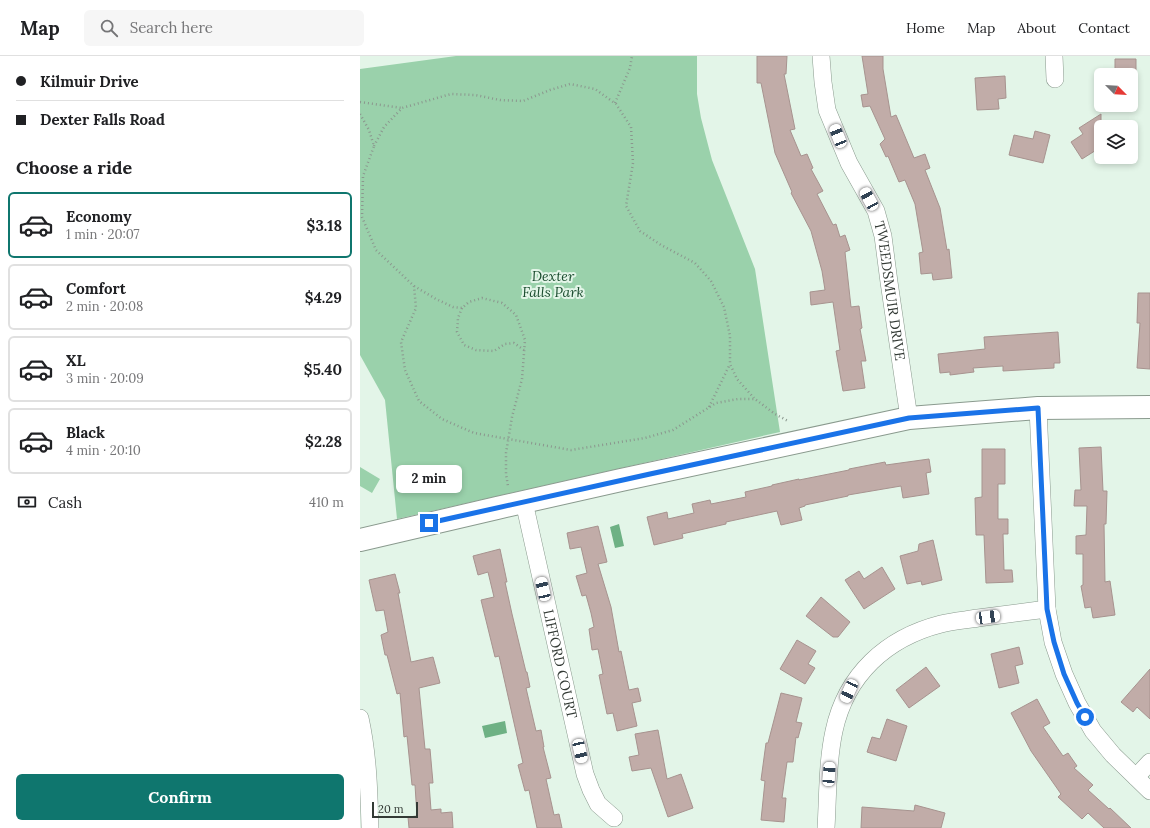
<!DOCTYPE html>
<meta charset="utf-8">
<style>
:root{--surface:#fff;--page:#f6f6f6;--text:#202124;--muted:#757577;--line:#e0e0e0;--accent:#0f766e}
body{margin:0;font-family:Lora,serif;background:var(--page);color:var(--text);height:100vh;display:flex;flex-direction:column;font-size:15px;white-space:nowrap}
*{box-sizing:border-box;margin:0}
p{font-size:13px;color:var(--muted)}
.icon{flex:none;width:22px;height:22px;fill:none;stroke:currentColor;stroke-width:2;stroke-linecap:round;stroke-linejoin:round}
.map{position:relative;flex:1;overflow:hidden}
.panel{display:flex;flex-direction:column;background:var(--surface);width:360px}
.panel>*{flex:none}
.top-card{display:grid;align-content:center;height:88px;padding:0 16px;background:var(--surface)}
.needle{width:26px;rotate:114deg}
.tools{position:absolute;left:734px;top:12px;display:grid;gap:8px}
.tools a{display:grid;place-items:center;width:44px;height:44px;border-radius:6px;background:var(--surface);box-shadow:0 2px 6px #0003;font-size:20px}
.scale{position:absolute;left:12px;bottom:10px;width:46px;box-sizing:border-box;padding-left:4px;border:2px solid #333a35;border-top:0;font-size:11px;line-height:14px;white-space:nowrap;color:#333a35;-webkit-text-stroke:3px #e3f5e8;paint-order:stroke}
.end{position:absolute;width:18px;height:18px;margin:-9px;border:5px solid #1a73e8;background:#fff;box-shadow:0 0 0 2px #fff}
.from{border-radius:50%}
.bubble{position:absolute;height:28px;border-radius:6px;background:var(--surface);box-shadow:0 2px 6px #0003;font-size:13px;font-weight:800;line-height:28px;text-align:center}
.car{position:absolute;width:12px;height:24px;margin:-12px -6px;border-radius:5px;box-shadow:0 0 3px 1px #0007;background:linear-gradient(#fff 24%,#345 0 40%,#fff 0 76%,#345 0 86%,#fff 0)}
.top-card b{display:flex;align-items:center;gap:14px;height:38px;font-size:15px}
.top-card b+b{border-top:1px solid var(--line)}
.top-card i{width:10px;height:10px;background:var(--text)}
ul{padding:0;list-style:none}
li{display:flex;align-items:center;gap:12px;height:66px;margin:0 8px 6px;padding:0 8px;border:2px solid var(--line);border-radius:6px}
li div{flex:1}
li b{display:block;font-size:15px}
li em{font-style:normal;font-weight:800}
li.on{border-color:var(--accent)}
li>.icon{width:36px;height:36px;stroke-width:1.5}
h2{padding:0 16px;font-size:18px;line-height:48px}
.pay{display:flex;align-items:center;gap:10px;height:44px;padding:0 16px;font-size:15px}
.pay p{margin-inline-start:auto}
.action{display:flex;gap:8px;margin-top:auto;padding:8px 16px}
.action a{flex:1;height:46px;border-radius:6px;background:var(--accent);color:#fff;font-size:16px;font-weight:800;line-height:46px;text-align:center}
header{display:flex;align-items:center;gap:24px;box-sizing:border-box;height:56px;padding:0 20px;background:var(--surface);border-bottom:1px solid var(--line)}
header strong{font-size:19px}
nav{display:flex;gap:22px;margin-inline-start:auto;font-size:14px}
.search{width:280px;height:36px;background:var(--page);display:flex;align-items:center;gap:10px;box-sizing:border-box;padding:0 14px;border-radius:6px;color:var(--muted);font-size:15px}
main{display:flex;flex:1;min-height:0}
.map>svg:first-child{display:block}
.green{fill:#9ad1ab}
.water{fill:#6eb184}
.building{fill:#c1aca8;stroke:#a7938f}
.lines{fill:none;stroke-linecap:round;stroke-linejoin:round}
.minor-casing{stroke:#8a9a8e;stroke-width:18}
.tertiary-casing{stroke:#8a9a8e;stroke-width:24}
.path{stroke:#8b978e;stroke-width:2.5;stroke-dasharray:1 3;stroke-linecap:butt}
.minor{stroke:#fff;stroke-width:17}
.tertiary{stroke:#fff;stroke-width:22}
.route{stroke:#1a73e8;stroke-width:5}
.labels{text-anchor:middle;stroke-width:4;stroke-linejoin:round;paint-order:stroke}
.park-label{font-size:14px;font-style:italic;fill:#1b4d2f;stroke:#e3f5e8}
.street-label{font-size:14px;fill:#333a35;stroke:#e3f5e8}
</style>
<header>
<strong>Map</strong>
<div class="search"><svg class="icon" aria-label="search" viewBox="0 0 24 24"><circle cx="10" cy="10" r="6"/><path d="M15 15l6 6"/></svg>Search here</div>
<nav><a>Home</a><a>Map</a><a>About</a><a>Contact</a></nav>
</header>
<main>
<section class="panel">
<div class="top-card">
<b><i class="from"></i>Kilmuir Drive</b>
<b><i></i>Dexter Falls Road</b>
</div>
<h2>Choose a ride</h2>
<ul>
<li class="on"><svg class="icon" aria-label="car" viewBox="0 0 24 24"><path d="M5 17H2v-5l4-1 3-4h7l3 4 3 1v5h-3M9 17h6M6 11h13"/><circle cx="7" cy="17" r="2"/><circle cx="17" cy="17" r="2"/></svg><div><b>Economy</b><p>1 min · 20:07</p></div><em>$3.18</em></li>
<li><svg class="icon" aria-label="car" viewBox="0 0 24 24"><path d="M5 17H2v-5l4-1 3-4h7l3 4 3 1v5h-3M9 17h6M6 11h13"/><circle cx="7" cy="17" r="2"/><circle cx="17" cy="17" r="2"/></svg><div><b>Comfort</b><p>2 min · 20:08</p></div><em>$4.29</em></li>
<li><svg class="icon" aria-label="car" viewBox="0 0 24 24"><path d="M5 17H2v-5l4-1 3-4h7l3 4 3 1v5h-3M9 17h6M6 11h13"/><circle cx="7" cy="17" r="2"/><circle cx="17" cy="17" r="2"/></svg><div><b>XL</b><p>3 min · 20:09</p></div><em>$5.40</em></li>
<li><svg class="icon" aria-label="car" viewBox="0 0 24 24"><path d="M5 17H2v-5l4-1 3-4h7l3 4 3 1v5h-3M9 17h6M6 11h13"/><circle cx="7" cy="17" r="2"/><circle cx="17" cy="17" r="2"/></svg><div><b>Black</b><p>4 min · 20:10</p></div><em>$2.28</em></li>
</ul>
<div class="pay"><svg class="icon" aria-label="cash" viewBox="0 0 24 24"><path d="M3 7h18v10H3z"/><circle cx="12" cy="12" r="2"/></svg>Cash<p>410 m</p></div>
<div class="action"><a>Confirm</a></div>
</section>
<div class="map">
<svg width="790" height="772" viewBox="0 0 790 772">
<rect width="100%" height="100%" fill="#e3f5e8"/>
<!-- green -->
<path class="green" d="M 96,0 L 337,0 L 337,38 L 341,62 L 352,104 L 395,213 L 420,376 L 37,463 L 25,344 L 0,299 L 0,13 Z
M 0,411 L 20,423 L 12,437 L 0,430 Z"/>
<!-- water -->
<path class="water" d="M 259,468 L 264,490 L 255,492 L 250,471 Z
M 145,665 L 147,677 L 125,682 L 122,670 Z"/>
<!-- building -->
<path class="building" d="M 397,0 L 427,0 L 426,18 L 424,18 L 435,73 L 430,74 L 441,100 L 447,98 L 453,112 L 451,113 L 463,135 L 457,138 L 473,169 L 476,168 L 480,181 L 485,179 L 490,194 L 485,196 L 491,251 L 499,250 L 502,272 L 500,273 L 506,305 L 501,305 L 505,332 L 483,335 L 476,295 L 480,294 L 473,246 L 451,249 L 450,236 L 465,234 L 462,215 L 451,175 L 431,137 L 432,136 L 415,97 L 401,27 L 397,27 Z
M 502,0 L 523,0 L 523,13 L 531,61 L 536,59 L 554,102 L 565,98 L 570,112 L 565,114 L 580,152 L 587,194 L 589,193 L 592,222 L 573,224 L 572,217 L 561,218 L 559,197 L 563,196 L 555,148 L 545,124 L 539,126 L 528,100 L 526,101 L 520,88 L 525,83 L 510,50 L 503,51 L 501,39 L 508,38 Z
M 755,3 L 776,3 L 776,19 L 755,19 Z
M 645,20 L 646,42 L 638,43 L 639,53 L 617,54 L 615,22 Z
M 741,58 L 741,91 L 722,103 L 711,86 L 723,78 L 719,72 Z
M 675,75 L 690,79 L 683,107 L 649,99 L 654,79 L 673,83 Z
M 778,237 L 790,237 L 790,313 L 777,312 L 780,267 L 777,267 Z
M 698,276 L 700,307 L 694,307 L 694,312 L 643,315 L 643,310 L 613,312 L 614,316 L 590,319 L 590,316 L 580,317 L 578,298 L 625,293 L 624,281 Z
M 741,391 L 743,435 L 747,435 L 746,468 L 744,468 L 745,526 L 750,525 L 755,559 L 733,562 L 731,551 L 725,552 L 721,530 L 723,529 L 723,498 L 716,498 L 716,480 L 726,479 L 727,450 L 714,450 L 715,434 L 721,434 L 719,392 Z
M 622,393 L 645,393 L 645,428 L 638,428 L 638,463 L 648,463 L 648,478 L 643,478 L 644,514 L 652,514 L 653,526 L 626,527 L 624,479 L 616,479 L 615,442 L 622,441 Z
M 569,403 L 571,416 L 566,417 L 569,438 L 543,442 L 541,430 L 488,439 L 488,440 L 445,449 L 445,450 L 439,452 L 442,464 L 421,469 L 417,455 L 366,466 L 366,468 L 322,478 L 323,482 L 294,489 L 287,461 L 307,456 L 308,463 L 334,457 L 332,448 L 350,444 L 351,448 L 386,441 L 385,436 L 412,430 L 412,429 L 439,423 L 439,424 L 489,414 L 489,413 L 525,406 L 526,409 Z
M 238,470 L 247,506 L 238,508 L 251,551 L 259,596 L 261,595 L 269,634 L 278,632 L 281,645 L 272,647 L 277,670 L 257,675 L 253,657 L 247,658 L 239,619 L 243,618 L 238,593 L 232,594 L 229,573 L 234,571 L 231,557 L 226,539 L 222,540 L 216,520 L 227,517 L 221,491 L 210,493 L 207,477 Z
M 573,484 L 582,524 L 562,529 L 561,525 L 547,528 L 540,500 L 558,495 L 559,488 Z
M 140,493 L 147,526 L 145,526 L 152,558 L 166,616 L 167,616 L 170,631 L 166,632 L 176,675 L 181,674 L 184,691 L 183,691 L 191,722 L 186,723 L 194,759 L 199,758 L 202,772 L 177,772 L 169,734 L 165,735 L 158,709 L 163,707 L 139,600 L 135,601 L 121,544 L 134,541 L 128,516 L 118,519 L 113,500 Z
M 522,511 L 535,533 L 504,553 L 485,524 L 499,515 L 504,523 Z
M 35,518 L 40,537 L 38,537 L 51,606 L 73,601 L 80,627 L 59,632 L 65,693 L 70,693 L 73,727 L 69,727 L 71,754 L 81,753 L 81,757 L 92,756 L 93,772 L 49,772 L 48,761 L 57,760 L 55,729 L 52,729 L 47,680 L 44,681 L 40,637 L 37,638 L 27,599 L 25,599 L 21,579 L 28,576 L 24,554 L 16,555 L 9,524 Z
M 461,541 L 490,566 L 478,581 L 473,581 L 446,560 Z
M 437,584 L 456,595 L 448,608 L 455,612 L 445,628 L 420,613 Z
M 659,591 L 663,608 L 655,610 L 659,627 L 639,632 L 631,598 Z
M 566,611 L 580,630 L 549,652 L 536,634 Z
M 790,613 L 790,663 L 777,651 L 773,656 L 761,646 Z
M 421,637 L 442,642 L 436,666 L 442,667 L 438,682 L 436,681 L 433,706 L 427,706 L 422,742 L 426,742 L 424,766 L 401,764 L 405,725 L 401,724 L 406,687 L 408,687 Z
M 677,643 L 690,667 L 683,671 L 703,700 L 708,697 L 717,710 L 714,712 L 733,729 L 728,734 L 749,753 L 750,752 L 771,772 L 744,772 L 728,757 L 722,763 L 698,741 L 701,738 L 671,695 L 651,657 Z
M 527,663 L 547,670 L 536,705 L 507,696 L 512,681 L 520,683 Z
M 298,674 L 307,723 L 321,718 L 333,752 L 308,761 L 291,712 L 272,715 L 269,701 L 279,699 L 275,678 Z
M 555,749 L 585,757 L 581,772 L 501,772 L 502,751 L 554,755 Z"/>
<g class="lines">
<!-- minor casing -->
<g class="minor-casing">
<g id="minor">
<path id="s1" d="M 461,0 L 463,26 L 467,54 L 489,107 L 516,155 L 523,180 L 529,226 L 549,362"/>
<path d="M 694,0 L 695,23"/>
<path d="M 678,352 L 687,553 L 693,586 L 704,618 L 717,647 L 733,675 L 753,699 L 790,735"/>
<path id="s2" d="M 164,446 L 225,718 L 231,734 L 238,748 L 254,762"/>
<path d="M 0,662 C 8,698 9,735 10,772"/>
<path d="M 776,721 L 790,706"/>
<path d="M 466,772 C 468,740 467,707 474,675 C 486,619 526,582 581,568 C 593,565 606,564 618,562 C 641,559 664,556 687,553"/>
</g>
</g>
<!-- tertiary casing -->
<g class="tertiary-casing">
<path id="tertiary" d="M 0,484 L 137,452 L 261,424 L 549,362 L 678,352 L 790,351"/>
</g>
<!-- path -->
<path class="path" d="M 0,46 L 42,52
M 255,47 L 270,12 L 272,0
M 0,58 L 9,74 L 14,90 L 3,120 L 2,161 L 16,194 L 54,230 L 56,252 L 41,286 L 45,314 L 59,345 L 82,363 L 114,377 L 211,394 L 285,382 L 313,374 L 356,347 L 378,343 L 395,343 L 415,358 L 428,365
M 14,90 L 24,71 L 42,52 L 91,38 L 115,39 L 140,44 L 163,45 L 190,34 L 210,28 L 235,33 L 256,48 L 271,71 L 273,107 L 266,150 L 280,175 L 301,189 L 335,207 L 351,225 L 364,251 L 370,280 L 370,308 L 377,323 L 394,342
M 54,230 L 76,243 L 93,251 L 102,252 L 109,246 L 122,242 L 142,247 L 156,259 L 165,284 L 162,323 L 152,361 L 146,397 L 146,418 L 148,430
M 102,252 L 98,262 L 97,276 L 104,289 L 116,294 L 134,295 L 145,288 L 154,287 L 164,294
M 349,351 L 370,308"/>
<!-- minor -->
<use href="#minor" class="minor"/>
<!-- tertiary -->
<use href="#tertiary" class="tertiary"/>
</g>
<g class="lines">
<!-- route -->
<path class="route" d="M 69,467 L 290,418 L 549,362 L 678,352 L 687,553 L 694,586 L 704,618 L 717,647 L 725,661"/>
</g>
<g class="labels">
<!-- park labels -->
<g class="park-label">
<text x="193" y="225">Dexter<tspan x="193" dy="16">Falls Park</tspan></text>
</g>
<!-- street labels -->
<g class="street-label">
<text dy="5" stroke="none"><textPath href="#s1" startOffset="248">TWEEDSMUIR DRIVE</textPath></text>
<text dy="5" stroke="none"><textPath href="#s2" startOffset="166">LIFFORD COURT</textPath></text>
</g>
</g>
</svg>
<div class="tools">
<a><svg class="needle" viewBox="-14 -14 28 28"><path d="M0-13l5 13h-10z" fill="#e53935"/><path d="M0 13l5-13h-10z" fill="#757577"/></svg></a>
<a><svg class="icon" aria-label="layers" viewBox="0 0 24 24"><path d="M12 4l9 5-9 5-9-5zM3 14l9 5 9-5"/></svg></a>
</div>
<div class="scale">20 m</div>
<i class="end from" style="left:725px;top:661px"></i>
<i class="end" style="left:69px;top:467px"></i>
<div class="bubble" style="left:36px;top:409px;width:66px">2 min</div>
<i class="car" style="left:478px;top:80px;rotate:338deg"></i>
<i class="car" style="left:509px;top:143px;rotate:331deg"></i>
<i class="car" style="left:183px;top:533px;rotate:347deg"></i>
<i class="car" style="left:628px;top:561px;rotate:82deg"></i>
<i class="car" style="left:489px;top:635px;rotate:205deg"></i>
<i class="car" style="left:220px;top:695px;rotate:167deg"></i>
<i class="car" style="left:469px;top:718px;rotate:4deg"></i>
</div>
</main>
